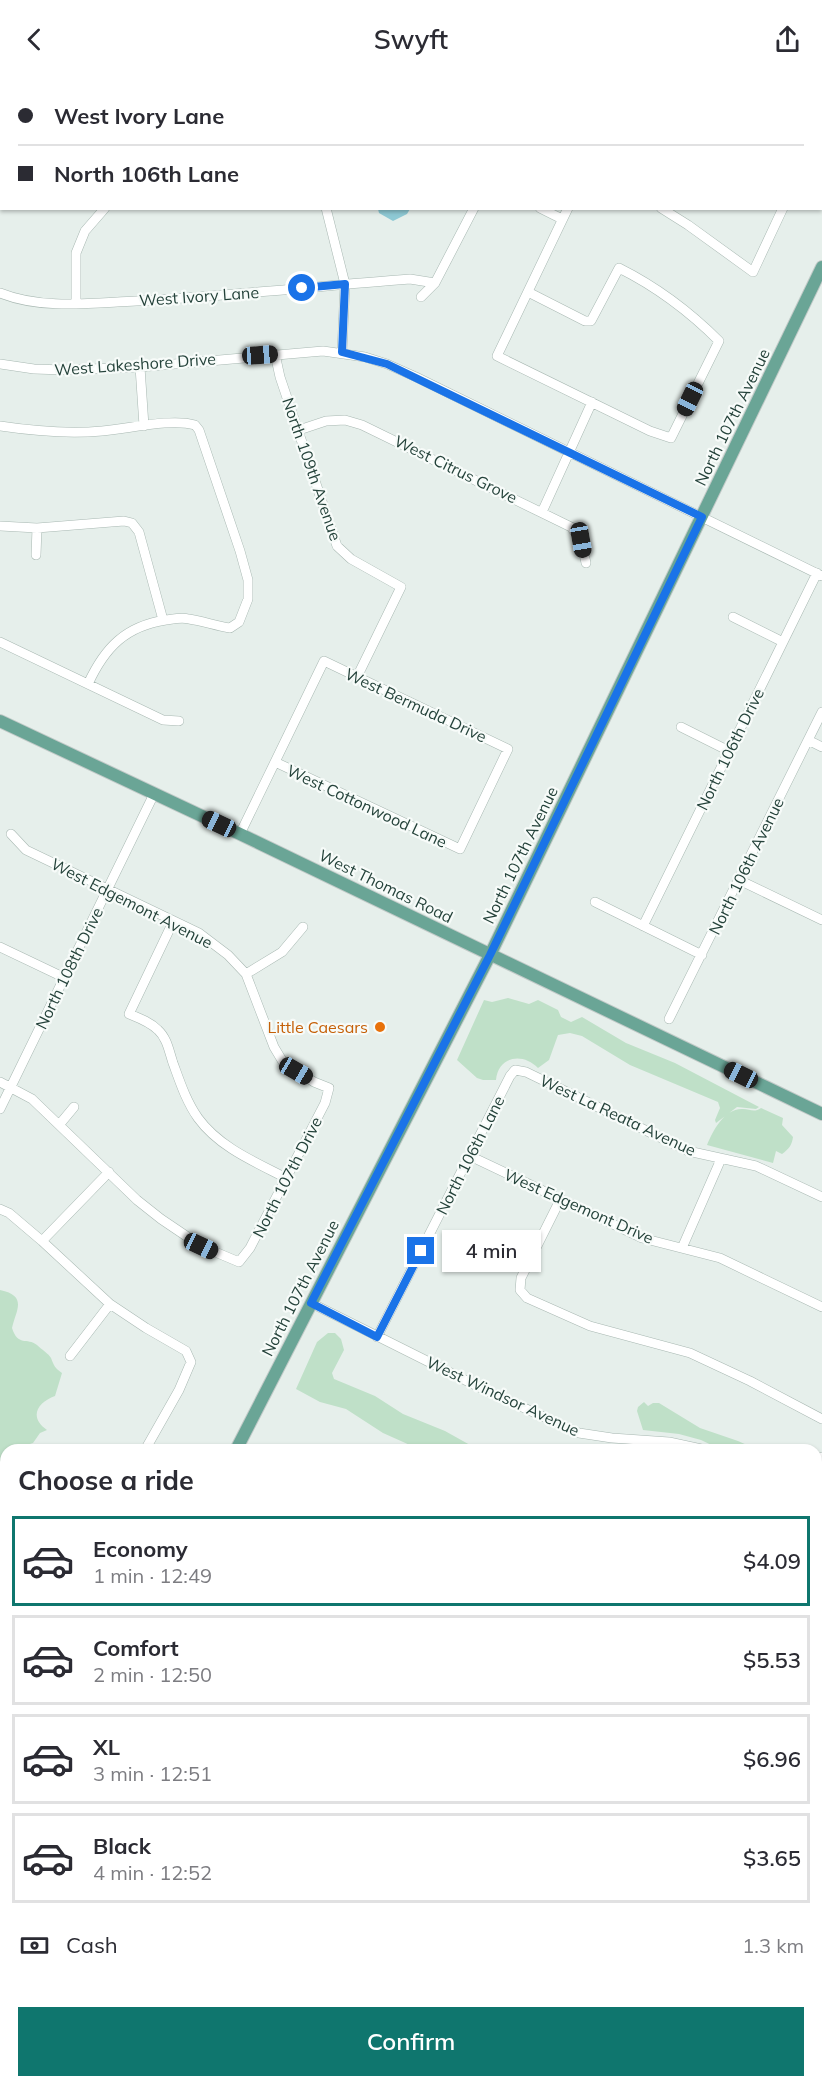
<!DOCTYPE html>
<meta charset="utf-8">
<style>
:root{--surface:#fff;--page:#f7f7f7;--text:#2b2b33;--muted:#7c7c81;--line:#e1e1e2;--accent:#0f766e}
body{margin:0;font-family:Mulish,sans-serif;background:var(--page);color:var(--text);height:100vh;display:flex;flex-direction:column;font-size:22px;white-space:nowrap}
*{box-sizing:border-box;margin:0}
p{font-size:20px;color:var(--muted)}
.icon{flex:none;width:33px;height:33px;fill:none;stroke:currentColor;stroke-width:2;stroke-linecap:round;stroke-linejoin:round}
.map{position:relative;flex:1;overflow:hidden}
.sheet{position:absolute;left:0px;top:1366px;width:822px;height:644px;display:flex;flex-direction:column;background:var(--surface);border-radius:18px 18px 0 0;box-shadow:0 2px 4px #0004}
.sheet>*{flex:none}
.top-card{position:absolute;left:0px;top:0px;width:822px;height:132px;box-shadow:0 2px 4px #0004;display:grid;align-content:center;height:132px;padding:0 18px;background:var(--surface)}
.end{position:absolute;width:27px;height:27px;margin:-14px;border:8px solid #1a73e8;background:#fff;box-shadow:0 0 0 3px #fff}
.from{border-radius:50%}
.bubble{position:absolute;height:42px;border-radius:0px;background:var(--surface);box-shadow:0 2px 4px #0004;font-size:20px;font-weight:600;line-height:42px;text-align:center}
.car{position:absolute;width:18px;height:36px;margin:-18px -9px;border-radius:8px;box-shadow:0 0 4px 2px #0007;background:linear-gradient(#222 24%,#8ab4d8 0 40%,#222 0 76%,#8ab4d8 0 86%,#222 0)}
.top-card b{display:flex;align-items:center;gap:21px;height:57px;font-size:22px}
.top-card b+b{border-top:2px solid var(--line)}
.top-card i{width:15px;height:15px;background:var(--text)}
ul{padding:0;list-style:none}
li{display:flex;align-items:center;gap:18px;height:90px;margin:0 12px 9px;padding:0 6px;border:3px solid var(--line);border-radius:0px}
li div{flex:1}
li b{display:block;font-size:22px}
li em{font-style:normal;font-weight:600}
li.active{border-color:var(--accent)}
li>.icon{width:54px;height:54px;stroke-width:1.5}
h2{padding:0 18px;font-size:27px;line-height:72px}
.pay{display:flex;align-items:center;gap:15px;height:66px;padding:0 18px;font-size:22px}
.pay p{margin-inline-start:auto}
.action{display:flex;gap:12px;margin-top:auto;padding:12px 18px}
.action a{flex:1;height:69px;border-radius:0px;background:var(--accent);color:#fff;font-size:24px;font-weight:600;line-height:69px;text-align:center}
header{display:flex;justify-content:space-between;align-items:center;height:78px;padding:0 18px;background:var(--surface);font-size:27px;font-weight:600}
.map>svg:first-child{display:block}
.green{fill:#bfe0c8}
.water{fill:#8ec9d4}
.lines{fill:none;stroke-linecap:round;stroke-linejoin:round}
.canal{stroke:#8ec9d4;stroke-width:8}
.minor-casing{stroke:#a8b8b2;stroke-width:10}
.major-casing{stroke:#c2cac8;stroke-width:14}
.minor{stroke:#fff;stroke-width:9}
.major{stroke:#6aa596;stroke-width:12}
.route{stroke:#1a73e8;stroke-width:8}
.food-dot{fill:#e8710a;stroke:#f7fbf9;stroke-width:2}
.labels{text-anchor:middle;stroke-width:4.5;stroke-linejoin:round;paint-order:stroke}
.street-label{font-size:16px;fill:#24423a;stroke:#f7fbf9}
.food-label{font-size:16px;fill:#c56008;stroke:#f7fbf9;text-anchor:end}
</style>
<header><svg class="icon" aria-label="back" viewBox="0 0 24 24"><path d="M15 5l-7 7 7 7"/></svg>Swyft<svg class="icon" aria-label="share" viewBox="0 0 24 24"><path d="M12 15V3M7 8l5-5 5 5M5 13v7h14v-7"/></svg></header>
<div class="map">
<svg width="822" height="2009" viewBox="0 0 822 2009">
<rect width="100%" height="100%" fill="#e6efeb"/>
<!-- green -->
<path class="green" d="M 508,920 L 529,926 L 538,922 L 558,932 L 561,939 L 571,944 L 582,939 L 626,965 L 675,985 L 759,1029 L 756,1031 L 737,1029 L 716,1045 L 715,1042 L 720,1030 L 718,1024 L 630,987 L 582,958 L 570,955 L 558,957 L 549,982 L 538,990 C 523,974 498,978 496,1002 L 483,1002 L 477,1000 L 457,982 L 484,922 L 492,924 Z
M 761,1030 L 783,1040 L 782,1047 L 793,1059 C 792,1067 789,1071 782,1076 L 776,1073 L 773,1085 L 707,1067 C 713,1053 724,1030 743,1031 C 750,1031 754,1035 761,1030 Z
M 0,1212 C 28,1218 16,1232 12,1250 C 18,1269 27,1259 37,1267 C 41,1271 49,1276 51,1280 C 54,1288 55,1290 62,1295 L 55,1318 C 38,1324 28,1339 47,1352 L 40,1355 L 33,1365 L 23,1368 L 21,1372 L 6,1372 L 6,1385 L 0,1391 Z
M 328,1255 L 335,1255 L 341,1261 L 344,1272 L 332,1295 L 334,1301 L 375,1318 L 403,1336 L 445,1353 L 479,1372 L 421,1372 L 383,1355 L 346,1331 L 320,1324 L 296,1311 L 317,1264 Z
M 644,1324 L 648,1328 L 653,1325 L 659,1325 L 700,1350 L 738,1363 L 758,1372 L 722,1372 L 701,1362 L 679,1356 L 643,1352 L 637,1333 L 638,1329 Z
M 0,1412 L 6,1418 L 6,1442 L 2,1444 L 0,1443 Z"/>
<!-- water -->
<path class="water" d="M 171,0 L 337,0 L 340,1 L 172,2 Z
M 378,131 L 378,130 L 410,131 L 407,136 L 393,143 L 379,135 Z"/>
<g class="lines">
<!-- canal -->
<path class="canal" d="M 639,2004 L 649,2009"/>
<!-- minor casing -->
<g class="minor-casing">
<path id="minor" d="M 119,0 L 120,2
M 462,0 L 464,2
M 721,0 L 724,2
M 529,2 L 530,0
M 629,2 L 630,0
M 0,124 L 2,121
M 326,130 L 345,206 L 342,274
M 540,130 L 562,141
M 661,130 L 688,147 L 753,194 L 783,130
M 528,214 L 585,243 L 591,243 L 619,190 C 657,209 689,233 719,263 L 671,360 L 650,353 L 497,278 L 568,130
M 0,215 C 42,232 92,225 136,223 C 227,218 319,208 410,201 L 435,205
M 421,219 L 435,205 L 474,130
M 76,226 L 76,175 L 85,153 L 105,130
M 275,276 L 280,299 L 337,468 L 351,481 L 401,509 L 357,599
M 0,286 L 34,291 L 64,292 L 140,289 L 323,273 L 365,279 L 387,286 L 416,299 L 822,498
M 140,289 L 144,348
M 0,348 C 33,353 69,356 102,353 C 128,351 171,340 195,347 L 199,352 L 240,473 L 248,502 L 248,521 L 239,544 L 230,550 C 216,548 203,543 189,541 C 181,539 174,541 166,542 C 126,548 105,569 88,606
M 299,352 L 326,343 L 345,342 L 362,347 L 571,449 L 581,462 L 586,485
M 542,434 L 592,324
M 0,448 L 37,450 L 124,443 L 132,445 L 139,454 L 163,542
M 36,477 L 37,450
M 733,539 L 783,564
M 0,564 L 163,642 L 179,643
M 681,649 L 729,673
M 808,662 L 822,669
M 240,756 L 324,583 L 508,671 L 460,771 L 275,684
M 739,802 L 822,842
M 595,824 L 702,877
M 173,844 L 129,936 C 139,940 150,944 158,952 C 167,960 169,973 173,985 C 180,1004 186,1023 198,1040 C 219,1069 255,1084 286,1100
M 643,848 L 817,495
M 0,869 L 65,900
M 246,896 L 282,874 L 303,849
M 669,941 L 822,634
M 0,1004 L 32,1021 L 137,1122 L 161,1141 L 201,1168 L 239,1184 L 250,1170 L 325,1025 L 329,1010 L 314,1004 L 283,984 L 274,969 L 246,896 L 228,877 L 199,855 L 26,772 L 11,756
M 0,1031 L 154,716
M 59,1047 L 74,1029
M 470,1078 L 642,1160 L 720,1180 L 822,1229
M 560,1122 L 521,1200 L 520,1212 L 527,1220 L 590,1248 L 690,1275 L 750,1303 L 822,1341
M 0,1131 L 9,1135 L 42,1163 L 110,1226 L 146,1250 L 186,1273 L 191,1284 L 179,1312 L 145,1372
M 42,1163 L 109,1094
M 682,1170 L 721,1081
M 311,1225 L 487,1313 L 579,1355 L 612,1360 L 669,1364 L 706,1372
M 377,1259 L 510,998 L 515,992 L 526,994 L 688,1073 L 756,1088 L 822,1119
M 70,1278 L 110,1226
M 52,1371 L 55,1372
M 816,1385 L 822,1379
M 816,1391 L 822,1396
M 816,1508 L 822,1511
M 0,1622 L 6,1613
M 0,1628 L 6,1631
M 816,1690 L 822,1678
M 816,1828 L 822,1831
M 0,1972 L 6,1976
M 52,2004 L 57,2009
M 230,2004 L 240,2009
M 459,2004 L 470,2009
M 602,2004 L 613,2009
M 95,2009 L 100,2004
M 653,2009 L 656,2004
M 724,2009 L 727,2004"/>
</g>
<!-- major casing -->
<g class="major-casing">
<path id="major" d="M 0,643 L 240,756 L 822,1036
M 236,1372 L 490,877 L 822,189
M 0,1833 L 6,1821"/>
</g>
<!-- minor -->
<use href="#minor" class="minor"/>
<!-- major -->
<use href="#major" class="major"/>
</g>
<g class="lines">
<!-- route -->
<path class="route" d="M 302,210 L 345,206 L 342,274 L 387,286 L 702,439 L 490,877 L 311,1225 L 377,1259 L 421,1173"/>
</g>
<!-- markers -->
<circle class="food-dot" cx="380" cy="949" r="6"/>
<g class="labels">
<!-- street labels -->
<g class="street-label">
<text transform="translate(199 218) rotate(-4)" y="6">West Ivory Lane</text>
<text transform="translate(135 286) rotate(-4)" y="6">West Lakeshore Drive</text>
<text transform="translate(732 339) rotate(-64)" y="6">North 107th Avenue</text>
<text transform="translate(312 391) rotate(71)" y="6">North 109th Avenue</text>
<text transform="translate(456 391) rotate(26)" y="6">West Citrus Grove</text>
<text transform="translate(416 627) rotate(25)" y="6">West Bermuda Drive</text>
<text transform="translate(730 671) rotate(-64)" y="6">North 106th Drive</text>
<text transform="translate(367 728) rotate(25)" y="6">West Cottonwood Lane</text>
<text transform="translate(520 777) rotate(-64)" y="6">North 107th Avenue</text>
<text transform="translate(746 788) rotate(-64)" y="6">North 106th Avenue</text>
<text transform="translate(386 808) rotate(26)" y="6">West Thomas Road</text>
<text transform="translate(132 825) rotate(27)" y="6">West Edgemont Avenue</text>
<text transform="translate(69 890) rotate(-64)" y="6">North 108th Drive</text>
<text transform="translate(618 1037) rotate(25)" y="6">West La Reata Avenue</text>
<text transform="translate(470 1077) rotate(-63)" y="6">North 106th Lane</text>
<text transform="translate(287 1099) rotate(-63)" y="6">North 107th Drive</text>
<text transform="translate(579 1128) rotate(24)" y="6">West Edgemont Drive</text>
<text transform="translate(300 1210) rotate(-63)" y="6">North 107th Avenue</text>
<text transform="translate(503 1318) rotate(25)" y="6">West Windsor Avenue</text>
</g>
<!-- food labels -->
<g class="food-label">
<text x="368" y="955">Little Caesars</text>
</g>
</g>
</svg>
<i class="end from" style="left:302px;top:210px"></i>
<i class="end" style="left:421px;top:1173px"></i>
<div class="bubble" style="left:442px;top:1152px;width:99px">4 min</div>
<i class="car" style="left:260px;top:277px;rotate:86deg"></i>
<i class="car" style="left:690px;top:321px;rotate:206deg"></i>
<i class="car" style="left:581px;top:462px;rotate:170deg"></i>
<i class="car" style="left:219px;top:746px;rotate:295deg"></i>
<i class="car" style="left:296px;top:993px;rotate:120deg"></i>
<i class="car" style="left:741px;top:997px;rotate:296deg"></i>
<i class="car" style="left:201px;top:1168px;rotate:115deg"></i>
<div class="top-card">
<b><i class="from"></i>West Ivory Lane</b>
<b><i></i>North 106th Lane</b>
</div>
<section class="sheet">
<h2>Choose a ride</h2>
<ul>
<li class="active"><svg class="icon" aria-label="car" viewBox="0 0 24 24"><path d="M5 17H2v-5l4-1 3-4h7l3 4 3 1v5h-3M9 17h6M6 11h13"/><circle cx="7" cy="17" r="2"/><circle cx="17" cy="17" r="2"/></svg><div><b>Economy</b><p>1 min · 12:49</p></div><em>$4.09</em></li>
<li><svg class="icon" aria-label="car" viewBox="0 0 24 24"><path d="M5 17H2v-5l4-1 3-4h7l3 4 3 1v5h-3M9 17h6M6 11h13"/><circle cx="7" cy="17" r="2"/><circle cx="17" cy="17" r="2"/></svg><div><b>Comfort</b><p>2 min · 12:50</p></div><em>$5.53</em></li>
<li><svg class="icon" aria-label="car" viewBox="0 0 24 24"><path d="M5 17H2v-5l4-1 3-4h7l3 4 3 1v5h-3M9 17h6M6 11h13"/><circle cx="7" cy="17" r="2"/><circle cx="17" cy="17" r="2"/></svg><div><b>XL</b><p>3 min · 12:51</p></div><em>$6.96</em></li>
<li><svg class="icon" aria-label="car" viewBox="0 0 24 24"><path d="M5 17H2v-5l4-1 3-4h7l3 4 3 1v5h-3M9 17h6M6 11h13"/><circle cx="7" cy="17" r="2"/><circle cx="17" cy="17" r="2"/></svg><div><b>Black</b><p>4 min · 12:52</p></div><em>$3.65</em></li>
</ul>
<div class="pay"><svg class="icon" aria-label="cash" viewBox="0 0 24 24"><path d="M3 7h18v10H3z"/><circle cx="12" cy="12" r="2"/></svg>Cash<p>1.3 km</p></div>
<div class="action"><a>Confirm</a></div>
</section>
</div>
